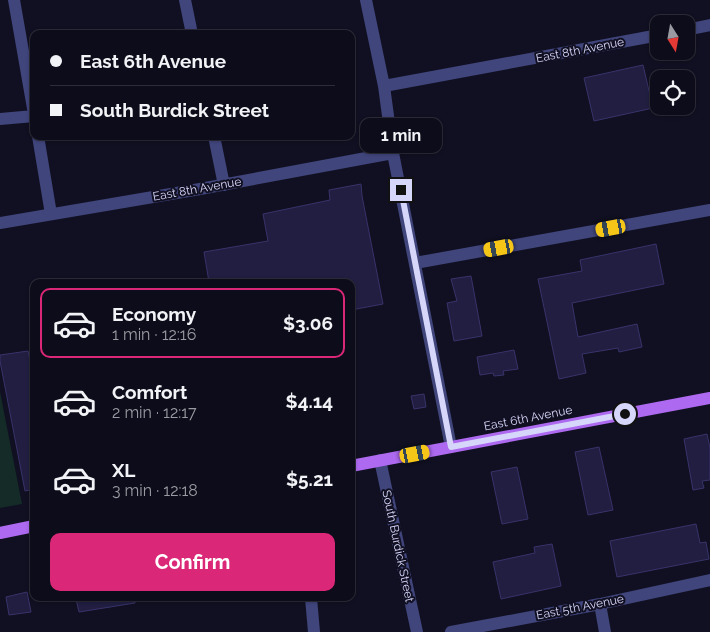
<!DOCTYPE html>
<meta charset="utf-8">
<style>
:root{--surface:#0d0c1a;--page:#161523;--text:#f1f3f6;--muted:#9a9ba2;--line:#2d2c39;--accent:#db2777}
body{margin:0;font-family:Raleway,sans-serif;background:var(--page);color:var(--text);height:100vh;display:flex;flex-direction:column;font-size:19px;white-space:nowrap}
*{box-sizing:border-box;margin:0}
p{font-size:16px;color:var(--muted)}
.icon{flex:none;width:28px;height:28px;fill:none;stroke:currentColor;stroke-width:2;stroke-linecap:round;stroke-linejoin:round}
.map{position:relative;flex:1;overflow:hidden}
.details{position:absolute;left:30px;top:279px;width:325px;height:322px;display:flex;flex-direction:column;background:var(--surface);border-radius:10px;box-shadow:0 1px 4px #0004,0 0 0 1px var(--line)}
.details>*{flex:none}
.banner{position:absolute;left:30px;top:30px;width:325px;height:110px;border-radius:10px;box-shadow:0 1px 4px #0004,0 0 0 1px var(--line);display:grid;align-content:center;height:110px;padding:0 20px;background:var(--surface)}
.needle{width:32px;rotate:169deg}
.fabs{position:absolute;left:650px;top:15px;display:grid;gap:10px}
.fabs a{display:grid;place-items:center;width:45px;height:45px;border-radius:10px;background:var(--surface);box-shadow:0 1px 4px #0004,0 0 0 1px var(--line);font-size:25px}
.end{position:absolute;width:22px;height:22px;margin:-11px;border:6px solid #d6d6fa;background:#111;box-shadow:0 0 0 2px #111}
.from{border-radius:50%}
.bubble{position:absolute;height:35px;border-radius:10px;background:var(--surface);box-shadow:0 1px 4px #0004,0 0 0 1px var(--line);font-size:16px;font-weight:700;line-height:35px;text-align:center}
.car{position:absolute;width:15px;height:30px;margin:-15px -8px;border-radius:6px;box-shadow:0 0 4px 1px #0007;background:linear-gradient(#f5c518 24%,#345 0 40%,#f5c518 0 76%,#345 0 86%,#f5c518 0)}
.banner b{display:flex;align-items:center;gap:18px;height:48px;font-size:19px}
.banner b+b{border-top:1px solid var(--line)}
.banner i{width:12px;height:12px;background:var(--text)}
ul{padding:9px 0 0;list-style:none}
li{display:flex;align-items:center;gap:15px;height:70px;margin:0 10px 8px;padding:0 10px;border:2px solid transparent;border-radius:10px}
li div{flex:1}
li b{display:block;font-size:19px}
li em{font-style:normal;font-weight:700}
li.on{border-color:var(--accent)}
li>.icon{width:45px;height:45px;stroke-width:1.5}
.primary-button{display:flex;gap:10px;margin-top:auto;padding:10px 20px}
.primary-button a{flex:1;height:58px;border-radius:10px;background:var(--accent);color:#fff;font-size:20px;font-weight:700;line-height:58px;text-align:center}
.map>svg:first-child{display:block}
.green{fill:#142b28}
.building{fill:#211e41;stroke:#38336a}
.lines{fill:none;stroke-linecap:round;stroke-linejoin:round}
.minor{stroke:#40457c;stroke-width:12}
.major{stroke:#ad69ef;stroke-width:12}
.route{stroke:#d6d6fa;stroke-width:6}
.labels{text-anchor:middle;stroke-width:4;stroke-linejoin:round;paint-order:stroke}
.street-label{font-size:12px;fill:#d6d6fa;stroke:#111022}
</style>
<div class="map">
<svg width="710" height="632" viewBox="0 0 710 632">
<rect width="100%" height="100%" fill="#111022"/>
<!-- green -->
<path class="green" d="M 0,392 L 22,504 L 0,508 Z"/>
<!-- building -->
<path class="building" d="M 643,65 L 653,108 L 594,121 L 584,78 Z
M 361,184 L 362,196 L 383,304 L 351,310 L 351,282 L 209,282 L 204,252 L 268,241 L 263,214 L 330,200 L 329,190 Z
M 656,244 L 664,284 L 572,303 L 578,337 L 637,324 L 642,347 L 619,352 L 618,348 L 582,354 L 586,373 L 559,379 L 538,279 L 582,271 L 580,260 Z
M 471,276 L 482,336 L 454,341 L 447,303 L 457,301 L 451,279 Z
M 514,350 L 518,369 L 503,371 L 504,375 L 494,376 L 493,373 L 480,375 L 477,357 Z
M 28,351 L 34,380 L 34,489 L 25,491 L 0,361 L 0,355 Z
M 424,394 L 426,407 L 414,409 L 411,396 Z
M 707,434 L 710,448 L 710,480 L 702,481 L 704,488 L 693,490 L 684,439 Z
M 599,447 L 613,510 L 588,515 L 575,452 Z
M 517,467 L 528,519 L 502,524 L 491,472 Z
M 696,524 L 700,543 L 706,542 L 709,559 L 617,577 L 610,541 Z
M 552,544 L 561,586 L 501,599 L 493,562 L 535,553 L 534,547 Z
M 27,592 L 31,612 L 9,615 L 6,597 Z
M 85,598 L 135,598 L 135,603 L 79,612 L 76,599 Z"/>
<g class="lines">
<!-- minor -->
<path class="minor" d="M 14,0 L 34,114
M 185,0 L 192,34
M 366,0 L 384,86 L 393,153 L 451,447
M 686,30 L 710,25
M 384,86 L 659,35
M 0,119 L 34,116
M 38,136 L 51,214
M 214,136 L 224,185
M 0,223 L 200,189 L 393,153
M 415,263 L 710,210
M 380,460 L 417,632
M 311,598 L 314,632
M 600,604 L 605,632
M 451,632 L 600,604 L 710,580"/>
<!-- major -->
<path class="major" d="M 351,466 L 710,398
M 0,533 L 34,526"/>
</g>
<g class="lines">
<!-- route -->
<path class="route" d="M 401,190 L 451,447 L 625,414"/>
</g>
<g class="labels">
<!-- street labels -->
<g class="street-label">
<text transform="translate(580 50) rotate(-11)" y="4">East 8th Avenue</text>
<text transform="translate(197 189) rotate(-10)" y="4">East 8th Avenue</text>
<text transform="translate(528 418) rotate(-11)" y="4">East 6th Avenue</text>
<text transform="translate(398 546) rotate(78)" y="4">South Burdick Street</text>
<text transform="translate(580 607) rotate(-11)" y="4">East 5th Avenue</text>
</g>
</g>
</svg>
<div class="fabs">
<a><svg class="needle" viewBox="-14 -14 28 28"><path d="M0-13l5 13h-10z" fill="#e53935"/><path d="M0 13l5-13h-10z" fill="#9a9ba2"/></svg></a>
<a><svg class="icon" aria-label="locate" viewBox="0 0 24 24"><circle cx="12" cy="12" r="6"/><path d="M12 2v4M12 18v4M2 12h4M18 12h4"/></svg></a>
</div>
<i class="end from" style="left:625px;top:414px"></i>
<i class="end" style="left:401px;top:190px"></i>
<div class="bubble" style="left:360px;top:118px;width:82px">1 min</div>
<i class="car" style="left:611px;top:228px;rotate:260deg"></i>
<i class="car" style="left:499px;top:248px;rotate:260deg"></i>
<i class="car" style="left:415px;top:454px;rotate:79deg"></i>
<div class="banner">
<b><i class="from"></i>East 6th Avenue</b>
<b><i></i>South Burdick Street</b>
</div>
<section class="details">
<ul>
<li class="on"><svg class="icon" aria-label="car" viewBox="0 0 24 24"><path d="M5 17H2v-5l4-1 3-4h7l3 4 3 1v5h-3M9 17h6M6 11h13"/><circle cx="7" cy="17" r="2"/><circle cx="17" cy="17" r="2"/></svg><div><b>Economy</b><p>1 min · 12:16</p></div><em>$3.06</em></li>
<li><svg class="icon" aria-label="car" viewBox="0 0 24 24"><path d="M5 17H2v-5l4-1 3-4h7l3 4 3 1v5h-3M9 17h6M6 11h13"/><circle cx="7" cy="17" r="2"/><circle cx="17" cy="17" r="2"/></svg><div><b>Comfort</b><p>2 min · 12:17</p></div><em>$4.14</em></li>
<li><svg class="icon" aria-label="car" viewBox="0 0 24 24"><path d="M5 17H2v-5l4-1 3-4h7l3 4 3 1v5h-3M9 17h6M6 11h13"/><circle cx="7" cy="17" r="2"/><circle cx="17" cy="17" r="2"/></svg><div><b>XL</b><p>3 min · 12:18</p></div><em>$5.21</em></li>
</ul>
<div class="primary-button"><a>Confirm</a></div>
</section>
</div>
